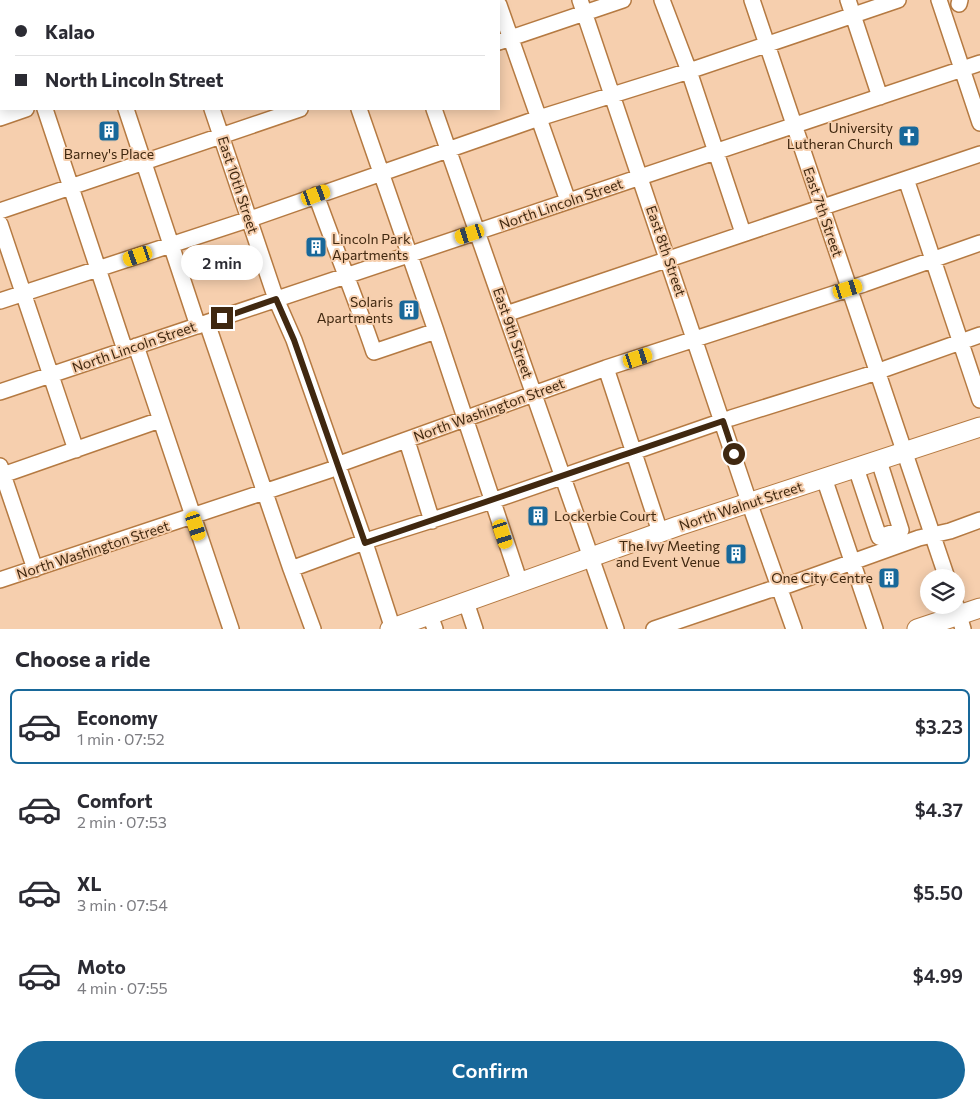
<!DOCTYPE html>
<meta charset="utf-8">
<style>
:root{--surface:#fff;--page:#f7f7f7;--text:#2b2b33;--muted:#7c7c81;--line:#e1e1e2;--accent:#18689a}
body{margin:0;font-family:Commissioner,sans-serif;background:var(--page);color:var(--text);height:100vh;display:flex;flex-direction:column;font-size:19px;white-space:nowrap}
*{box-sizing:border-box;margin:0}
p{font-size:16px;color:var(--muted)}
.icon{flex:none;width:28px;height:28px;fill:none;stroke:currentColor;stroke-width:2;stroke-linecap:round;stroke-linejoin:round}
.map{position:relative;height:629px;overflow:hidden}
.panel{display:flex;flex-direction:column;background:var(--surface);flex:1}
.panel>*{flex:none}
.guide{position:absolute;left:0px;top:0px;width:500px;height:110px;box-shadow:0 2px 12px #0003;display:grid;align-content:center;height:110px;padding:0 15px;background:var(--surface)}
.controls{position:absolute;left:920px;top:569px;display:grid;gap:10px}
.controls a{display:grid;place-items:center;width:45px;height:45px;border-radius:50%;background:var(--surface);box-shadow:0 2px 12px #0003;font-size:25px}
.end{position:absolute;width:22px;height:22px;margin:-11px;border:6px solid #402810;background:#fff;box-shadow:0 0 0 2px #fff}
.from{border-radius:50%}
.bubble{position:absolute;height:35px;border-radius:18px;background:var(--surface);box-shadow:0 2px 12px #0003;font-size:16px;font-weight:600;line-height:35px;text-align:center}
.car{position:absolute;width:15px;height:30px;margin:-15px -8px;border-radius:6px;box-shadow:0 0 4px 1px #0007;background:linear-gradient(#f5c518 24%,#345 0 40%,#f5c518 0 76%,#345 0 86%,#f5c518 0)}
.guide b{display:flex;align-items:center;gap:18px;height:48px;font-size:19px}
.guide b+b{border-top:1px solid var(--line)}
.guide i{width:12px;height:12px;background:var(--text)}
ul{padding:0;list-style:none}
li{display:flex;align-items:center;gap:15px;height:75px;margin:0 10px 8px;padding:0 5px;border:2px solid transparent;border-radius:8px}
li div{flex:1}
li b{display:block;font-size:19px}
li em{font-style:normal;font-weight:600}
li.current{border-color:var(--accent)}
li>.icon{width:45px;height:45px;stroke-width:1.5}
h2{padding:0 15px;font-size:22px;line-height:60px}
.cta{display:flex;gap:10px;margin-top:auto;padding:10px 15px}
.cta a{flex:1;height:58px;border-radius:30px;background:var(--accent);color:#fff;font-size:20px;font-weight:600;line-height:58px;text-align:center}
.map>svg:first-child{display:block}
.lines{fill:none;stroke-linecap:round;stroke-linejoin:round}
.minor-casing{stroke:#b57a42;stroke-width:18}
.major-casing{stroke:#b57a42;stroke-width:21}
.minor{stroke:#fff;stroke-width:15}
.major{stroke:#fff;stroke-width:19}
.route{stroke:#402810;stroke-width:6}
.labels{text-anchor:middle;stroke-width:4;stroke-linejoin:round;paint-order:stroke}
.poi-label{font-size:14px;fill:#402810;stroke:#f6cfae;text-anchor:end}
.street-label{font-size:14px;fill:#402810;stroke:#f6cfae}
</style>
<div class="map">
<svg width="980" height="629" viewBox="0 0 980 629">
<rect width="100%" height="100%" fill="#f6cfae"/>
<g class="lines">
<!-- minor casing -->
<g class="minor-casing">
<path id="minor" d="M 10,0 L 10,1
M 90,0 L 90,1
M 175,0 L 175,1
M 399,0 L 399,1
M 580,0 L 749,502 L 794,629
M 662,0 L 689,71 L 743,233
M 752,0 L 947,578
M 848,0 L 880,97
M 939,0 L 980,123
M 269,1 L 273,0
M 376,1 L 380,0
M 959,4 L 960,0
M 499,5 L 568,201
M 499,42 L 623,0
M 0,61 L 1,60
M 45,109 L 125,350
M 126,109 L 198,326
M 212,109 L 276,299 L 294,340 L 365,543 L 393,629
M 434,109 L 616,629
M 0,118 L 26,109
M 906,179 L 980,400
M 316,195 C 335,248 356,299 374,352 L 436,331 L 359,109
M 0,211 L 300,109
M 0,224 L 76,450
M 0,301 L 256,217 L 539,118 L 689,71 L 898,0
M 506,314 L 980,154
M 207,323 L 291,569
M 436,331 L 520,583
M 136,346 L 231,629
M 606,368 L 660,532
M 0,392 L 980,63
M 407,441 L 432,521
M 0,466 L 35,569
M 856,468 L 879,537 L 901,530 L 879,461
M 0,476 L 160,420
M 824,478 L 875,629
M 0,580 L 330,470 L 345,462 L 606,368 L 864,284 L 980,243
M 466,602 L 475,629
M 956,605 L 963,629
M 430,615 L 435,629
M 313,629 L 291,569 L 372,539 L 492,501 L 731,418 L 865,376 L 980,335
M 654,629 L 769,590 L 780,588 L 919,538 L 950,531 L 980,520"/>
</g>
<!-- major casing -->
<g class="major-casing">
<path id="major" d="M 390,629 L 678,526 L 980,427
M 917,629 L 980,608"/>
</g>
<!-- minor -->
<use href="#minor" class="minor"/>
<!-- major -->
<use href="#major" class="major"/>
</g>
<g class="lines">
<!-- route -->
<path class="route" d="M 222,318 L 276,299 L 294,340 L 365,543 L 723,421 L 734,454"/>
</g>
<!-- icons -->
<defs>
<g id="building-square" transform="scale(1.125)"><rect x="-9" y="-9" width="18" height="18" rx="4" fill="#18689a" stroke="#f6cfae"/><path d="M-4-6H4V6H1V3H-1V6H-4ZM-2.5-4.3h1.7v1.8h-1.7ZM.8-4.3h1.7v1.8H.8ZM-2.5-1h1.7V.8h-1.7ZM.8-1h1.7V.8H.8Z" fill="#fff"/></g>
<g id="church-square" transform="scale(1.125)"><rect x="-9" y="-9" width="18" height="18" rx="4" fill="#18689a" stroke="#f6cfae"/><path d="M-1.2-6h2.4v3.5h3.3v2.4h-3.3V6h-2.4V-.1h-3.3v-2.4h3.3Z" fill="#fff"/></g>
</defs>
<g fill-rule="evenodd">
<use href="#building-square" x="109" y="131"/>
<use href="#church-square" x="909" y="136"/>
<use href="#building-square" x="316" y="247"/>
<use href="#building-square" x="409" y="310"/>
<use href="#building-square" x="538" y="516"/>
<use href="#building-square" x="736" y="554"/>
<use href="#building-square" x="889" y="578"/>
</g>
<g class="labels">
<!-- poi labels -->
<g class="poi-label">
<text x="893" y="133">University<tspan x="893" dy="16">Lutheran Church</tspan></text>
<text x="109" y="159" text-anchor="middle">Barney's Place</text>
<text x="332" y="244" text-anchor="start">Lincoln Park<tspan x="332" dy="16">Apartments</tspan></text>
<text x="393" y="307">Solaris<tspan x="393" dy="16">Apartments</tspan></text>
<text x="554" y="521" text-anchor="start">Lockerbie Court</text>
<text x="720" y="551">The Ivy Meeting<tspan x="720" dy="16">and Event Venue</tspan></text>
<text x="873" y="583">One City Centre</text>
</g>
<!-- street labels -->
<g class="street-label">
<text transform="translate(238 185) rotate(72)" y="5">East 10th Street</text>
<text transform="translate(561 204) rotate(-19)" y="5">North Lincoln Street</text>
<text transform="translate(823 212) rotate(71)" y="5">East 7th Street</text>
<text transform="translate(666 251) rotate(71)" y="5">East 8th Street</text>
<text transform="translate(513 333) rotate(71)" y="5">East 9th Street</text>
<text transform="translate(134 347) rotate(-19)" y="5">North Lincoln Street</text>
<text transform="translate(489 410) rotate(-20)" y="5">North Washington Street</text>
<text transform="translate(741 506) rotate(-18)" y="5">North Walnut Street</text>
<text transform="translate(93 550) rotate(-18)" y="5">North Washington Street</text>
</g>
</g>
</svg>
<div class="controls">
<a><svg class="icon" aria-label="layers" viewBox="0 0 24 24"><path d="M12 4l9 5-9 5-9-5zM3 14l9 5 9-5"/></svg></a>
</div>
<i class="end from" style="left:734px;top:454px"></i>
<i class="end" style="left:222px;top:318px"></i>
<div class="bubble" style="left:181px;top:245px;width:82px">2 min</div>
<i class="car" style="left:316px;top:195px;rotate:70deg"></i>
<i class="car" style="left:470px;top:234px;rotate:252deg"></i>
<i class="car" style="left:138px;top:256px;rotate:251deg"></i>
<i class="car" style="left:848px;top:289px;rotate:73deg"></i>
<i class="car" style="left:638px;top:358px;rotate:72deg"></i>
<i class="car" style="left:196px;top:526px;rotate:162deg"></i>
<i class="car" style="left:503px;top:534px;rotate:162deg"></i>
<div class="guide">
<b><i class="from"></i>Kalao</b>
<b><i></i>North Lincoln Street</b>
</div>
</div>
<section class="panel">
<h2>Choose a ride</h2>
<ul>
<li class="current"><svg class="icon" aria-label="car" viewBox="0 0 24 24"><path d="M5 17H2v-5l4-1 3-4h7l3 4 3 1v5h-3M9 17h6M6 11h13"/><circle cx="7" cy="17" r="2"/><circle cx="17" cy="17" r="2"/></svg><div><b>Economy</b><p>1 min · 07:52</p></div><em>$3.23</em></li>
<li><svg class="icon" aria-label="car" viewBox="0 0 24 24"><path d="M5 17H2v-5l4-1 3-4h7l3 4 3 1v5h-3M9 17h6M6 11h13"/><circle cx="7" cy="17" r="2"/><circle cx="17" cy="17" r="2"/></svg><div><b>Comfort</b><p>2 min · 07:53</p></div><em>$4.37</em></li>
<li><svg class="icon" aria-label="car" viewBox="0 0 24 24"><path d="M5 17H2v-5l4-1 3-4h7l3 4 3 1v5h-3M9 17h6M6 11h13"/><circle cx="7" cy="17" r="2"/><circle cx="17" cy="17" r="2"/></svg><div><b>XL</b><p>3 min · 07:54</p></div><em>$5.50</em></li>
<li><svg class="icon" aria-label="car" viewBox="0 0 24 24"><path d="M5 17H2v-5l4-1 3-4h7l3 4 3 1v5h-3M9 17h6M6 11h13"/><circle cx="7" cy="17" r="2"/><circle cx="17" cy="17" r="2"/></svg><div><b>Moto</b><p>4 min · 07:55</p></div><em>$4.99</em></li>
</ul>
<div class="cta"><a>Confirm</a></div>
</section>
